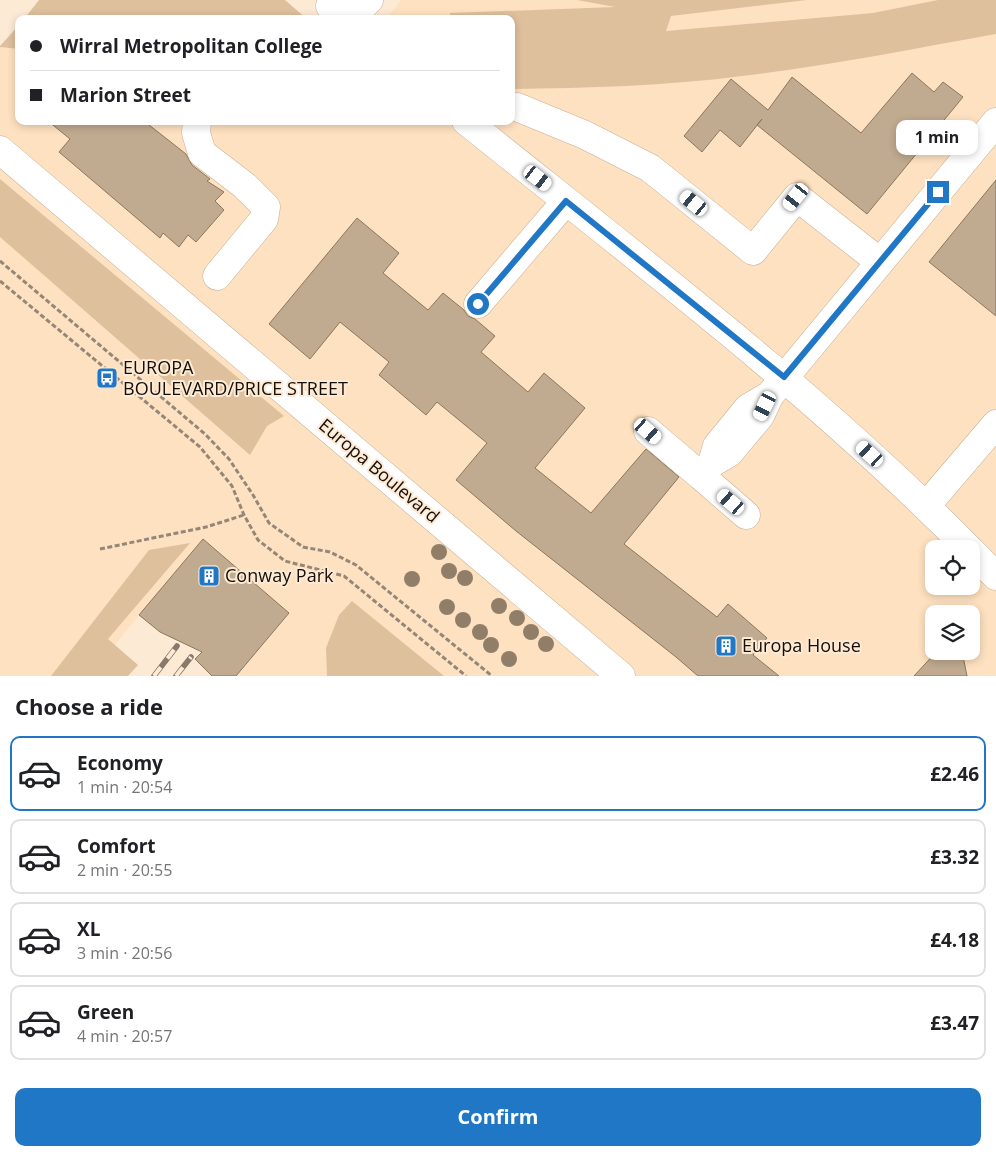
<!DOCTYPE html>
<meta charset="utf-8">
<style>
:root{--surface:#fff;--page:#f6f6f6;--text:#202124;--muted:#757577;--line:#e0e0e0;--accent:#2077c5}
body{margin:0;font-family:"Open Sans",sans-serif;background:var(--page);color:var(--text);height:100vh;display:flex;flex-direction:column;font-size:19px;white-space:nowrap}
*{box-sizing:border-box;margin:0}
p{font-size:16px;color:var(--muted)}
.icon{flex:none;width:28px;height:28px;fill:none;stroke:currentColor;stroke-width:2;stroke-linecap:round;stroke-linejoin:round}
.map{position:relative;height:676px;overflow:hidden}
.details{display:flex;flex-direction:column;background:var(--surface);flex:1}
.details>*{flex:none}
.hud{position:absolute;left:15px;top:15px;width:500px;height:110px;border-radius:10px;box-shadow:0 2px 8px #0003;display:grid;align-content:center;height:110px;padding:0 15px;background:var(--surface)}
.tools{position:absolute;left:925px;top:540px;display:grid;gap:10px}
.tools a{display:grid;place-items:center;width:55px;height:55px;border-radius:10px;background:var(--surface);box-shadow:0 2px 8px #0003;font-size:25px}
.end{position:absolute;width:22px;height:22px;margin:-11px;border:6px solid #2077c5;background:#fff;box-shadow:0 0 0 2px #fff}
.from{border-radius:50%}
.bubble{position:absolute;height:35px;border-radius:10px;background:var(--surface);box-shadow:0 2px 8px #0003;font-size:16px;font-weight:700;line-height:35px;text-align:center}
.car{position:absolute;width:15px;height:30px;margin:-15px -8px;border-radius:6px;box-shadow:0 0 4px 1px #0007;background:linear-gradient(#fff 24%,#345 0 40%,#fff 0 76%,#345 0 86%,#fff 0)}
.hud b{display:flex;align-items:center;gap:18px;height:48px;font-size:19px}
.hud b+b{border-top:1px solid var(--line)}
.hud i{width:12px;height:12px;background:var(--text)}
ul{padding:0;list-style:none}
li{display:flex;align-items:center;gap:15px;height:75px;margin:0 10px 8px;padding:0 5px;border:2px solid var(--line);border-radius:10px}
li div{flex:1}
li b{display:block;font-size:19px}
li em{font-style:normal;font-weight:700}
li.active{border-color:var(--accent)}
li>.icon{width:45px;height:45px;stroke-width:1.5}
h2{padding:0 15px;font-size:22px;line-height:60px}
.primary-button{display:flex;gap:10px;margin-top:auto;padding:10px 15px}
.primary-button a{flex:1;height:58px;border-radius:10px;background:var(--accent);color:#fff;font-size:20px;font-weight:700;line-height:58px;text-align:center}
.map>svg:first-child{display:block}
.built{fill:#fee1c0;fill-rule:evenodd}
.green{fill:#dfc09d}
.building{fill:#c0aa90;stroke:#8c775e}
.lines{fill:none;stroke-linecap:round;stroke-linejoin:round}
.minor-casing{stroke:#c7b097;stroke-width:29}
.path{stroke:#958778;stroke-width:3;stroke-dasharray:5 2.5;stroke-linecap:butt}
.minor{stroke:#fff;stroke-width:28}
.rail-casing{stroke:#877a6b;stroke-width:5.5}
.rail{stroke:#fdead5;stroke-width:4;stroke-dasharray:11;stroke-linecap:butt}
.tree{fill:#917e68}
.route{stroke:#2077c5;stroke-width:6}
.labels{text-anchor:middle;stroke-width:4;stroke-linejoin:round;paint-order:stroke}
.poi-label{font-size:18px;fill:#170f06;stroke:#fdead5;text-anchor:start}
.street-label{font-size:18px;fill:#170f06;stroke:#fdead5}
</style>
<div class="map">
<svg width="996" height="676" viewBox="0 0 996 676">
<rect width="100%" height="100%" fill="#fdead5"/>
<!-- built -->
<path class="built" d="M 401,0 L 996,0 L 996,676 L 212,676 L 195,659 L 203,651 L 160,632 L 139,615 L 90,676 L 0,676 L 0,47 L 19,49 L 19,121 L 511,121 L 511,19 L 386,19 ZM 934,549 L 971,549 L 971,586 L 934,586 ZM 934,614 L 971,614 L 971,651 L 934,651 Z"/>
<!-- green -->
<path class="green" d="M 39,0 L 285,0 L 307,19 L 24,19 Z
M 577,0 L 807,0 L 671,16 L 666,31 L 873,13 L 938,0 L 996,0 L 996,34 C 912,49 827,66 742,76 C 666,86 588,88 511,89 L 511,19 L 450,19 L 450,13 L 615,7 Z
M 19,25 L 19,49 L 0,47 L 0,46 Z
M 0,179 L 284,416 L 267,426 L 250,455 L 0,237 Z
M 190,543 L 108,639 L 138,665 L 128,676 L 51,676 L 149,550 Z
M 352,601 L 444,676 L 327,676 L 326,648 L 339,615 Z"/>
<!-- building -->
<path class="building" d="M 912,73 L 934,92 L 943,82 L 963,97 L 867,214 L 757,125 L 762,119 L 740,147 L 720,130 L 702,152 L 684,136 L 731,79 L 768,110 L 792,77 L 861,133 Z
M 48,121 L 144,121 L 186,154 L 192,165 L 210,179 L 207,181 L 224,192 L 215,201 L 224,210 L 196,242 L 188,235 L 179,247 L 163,233 L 160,238 L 59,152 L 70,139 Z
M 996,180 L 996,316 L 929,262 Z
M 357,218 L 399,253 L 383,273 L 428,310 L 443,293 L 464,310 L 468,316 L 475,319 L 495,336 L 481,352 L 528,392 L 544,373 L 585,408 L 535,468 L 591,513 L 646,449 L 679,477 L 624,544 L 717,617 L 728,604 L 767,638 L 753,655 L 779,676 L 698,676 L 676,657 L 516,531 L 456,480 L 487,443 L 437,402 L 426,415 L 379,375 L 389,362 L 340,322 L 310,359 L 269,324 Z
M 203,539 L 289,613 L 236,676 L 212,676 L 195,659 L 202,652 L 160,632 L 139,615 Z
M 937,651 L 962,651 L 967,676 L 914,676 Z"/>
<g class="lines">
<!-- minor casing -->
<g class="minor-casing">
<path id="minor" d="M 330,6 C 344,11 359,12 369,0
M 517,107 L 585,135 L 650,168 L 753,251 L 797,197 L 880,262
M 197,121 L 196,133 L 202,153 L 245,186 L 266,207 L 264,219 L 217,276
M 466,121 C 638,259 814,392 969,549
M 0,150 L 621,676
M 478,304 L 566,201
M 770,395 L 748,408 L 717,446 L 712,463 L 729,453 L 760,416 L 770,395 L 996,122
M 648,431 L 701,476
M 712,463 L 701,476 L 746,515
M 926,506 L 996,424
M 971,551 L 996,576"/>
</g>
<!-- path -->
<path class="path" d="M 0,261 L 205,434 L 229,459 L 253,495 L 269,523 L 303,547 L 330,552 L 356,565 L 492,676
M 0,281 L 200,447 L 232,486 L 244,515 L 258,540 L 285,561 L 344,576 L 466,676
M 100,549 L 206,527 L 244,515"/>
<!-- minor -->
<use href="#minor" class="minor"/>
<!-- rail casing -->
<g class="rail-casing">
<path id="rail" d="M 154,676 L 177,646
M 176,676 L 191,657"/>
</g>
<!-- rail -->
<use href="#rail" class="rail"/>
</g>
<!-- trees -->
<g class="tree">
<circle cx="439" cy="552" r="8"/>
<circle cx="449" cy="571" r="8"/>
<circle cx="465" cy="578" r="8"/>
<circle cx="412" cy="579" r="8"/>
<circle cx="499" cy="606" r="8"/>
<circle cx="447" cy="607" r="8"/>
<circle cx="517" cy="618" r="8"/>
<circle cx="463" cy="620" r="8"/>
<circle cx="480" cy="632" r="8"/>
<circle cx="531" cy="632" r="8"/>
<circle cx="546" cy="644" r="8"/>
<circle cx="491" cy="645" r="8"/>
<circle cx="509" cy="659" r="8"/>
</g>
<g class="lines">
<!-- route -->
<path class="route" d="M 478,304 L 566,201 L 784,377 L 938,192"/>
</g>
<!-- icons -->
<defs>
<g id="bus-square" transform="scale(1.125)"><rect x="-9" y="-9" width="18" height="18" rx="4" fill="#2077c5" stroke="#fdead5"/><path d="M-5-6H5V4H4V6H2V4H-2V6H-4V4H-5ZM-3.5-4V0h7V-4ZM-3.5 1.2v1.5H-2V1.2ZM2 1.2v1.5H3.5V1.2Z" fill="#fff"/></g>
<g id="building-square" transform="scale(1.125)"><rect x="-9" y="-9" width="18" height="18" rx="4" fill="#2077c5" stroke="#fdead5"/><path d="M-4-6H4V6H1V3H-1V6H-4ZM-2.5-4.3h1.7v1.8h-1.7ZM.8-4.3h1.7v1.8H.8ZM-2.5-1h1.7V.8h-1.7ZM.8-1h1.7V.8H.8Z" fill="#fff"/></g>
</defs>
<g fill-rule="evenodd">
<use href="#bus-square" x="107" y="378"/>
<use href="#building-square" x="209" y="576"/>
<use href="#building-square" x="726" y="646"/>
</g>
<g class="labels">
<!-- poi labels -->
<g class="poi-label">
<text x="123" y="374">EUROPA<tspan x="123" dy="21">BOULEVARD/PRICE STREET</tspan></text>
<text x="225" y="582">Conway Park</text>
<text x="742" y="652">Europa House</text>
</g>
<!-- street labels -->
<g class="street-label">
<text transform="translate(379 471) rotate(40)" y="6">Europa Boulevard</text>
</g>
</g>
</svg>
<div class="tools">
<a><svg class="icon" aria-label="locate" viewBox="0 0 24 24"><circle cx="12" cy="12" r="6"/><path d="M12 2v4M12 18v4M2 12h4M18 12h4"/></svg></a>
<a><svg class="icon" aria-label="layers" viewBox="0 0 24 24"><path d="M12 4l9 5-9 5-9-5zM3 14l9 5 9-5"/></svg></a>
</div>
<i class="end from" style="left:478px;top:304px"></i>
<i class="end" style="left:938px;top:192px"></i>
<div class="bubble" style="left:896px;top:120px;width:82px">1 min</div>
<i class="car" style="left:538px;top:178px;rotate:128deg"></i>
<i class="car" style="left:796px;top:197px;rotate:219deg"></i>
<i class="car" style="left:694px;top:203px;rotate:309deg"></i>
<i class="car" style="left:765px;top:406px;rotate:206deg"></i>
<i class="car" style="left:648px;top:431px;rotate:131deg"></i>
<i class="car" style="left:870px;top:454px;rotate:312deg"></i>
<i class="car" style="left:731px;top:502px;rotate:311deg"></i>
<div class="hud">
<b><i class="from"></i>Wirral Metropolitan College</b>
<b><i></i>Marion Street</b>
</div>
</div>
<section class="details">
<h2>Choose a ride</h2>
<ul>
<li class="active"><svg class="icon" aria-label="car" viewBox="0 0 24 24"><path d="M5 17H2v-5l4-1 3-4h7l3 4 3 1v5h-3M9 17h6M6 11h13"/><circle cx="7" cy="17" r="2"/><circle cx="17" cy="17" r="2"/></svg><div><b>Economy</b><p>1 min · 20:54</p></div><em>£2.46</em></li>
<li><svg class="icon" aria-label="car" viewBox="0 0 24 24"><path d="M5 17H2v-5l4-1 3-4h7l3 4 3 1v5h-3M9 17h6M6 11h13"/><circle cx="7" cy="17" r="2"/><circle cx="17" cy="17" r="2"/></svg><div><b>Comfort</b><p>2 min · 20:55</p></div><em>£3.32</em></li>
<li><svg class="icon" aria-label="car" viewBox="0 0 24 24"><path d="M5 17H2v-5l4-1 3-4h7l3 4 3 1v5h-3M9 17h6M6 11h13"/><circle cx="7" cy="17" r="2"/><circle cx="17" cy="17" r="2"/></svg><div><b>XL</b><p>3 min · 20:56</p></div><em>£4.18</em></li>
<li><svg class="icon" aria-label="car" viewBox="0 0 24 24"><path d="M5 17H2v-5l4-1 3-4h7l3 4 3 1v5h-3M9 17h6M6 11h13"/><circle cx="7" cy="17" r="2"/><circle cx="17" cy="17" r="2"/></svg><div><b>Green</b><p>4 min · 20:57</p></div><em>£3.47</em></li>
</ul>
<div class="primary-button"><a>Confirm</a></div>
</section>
